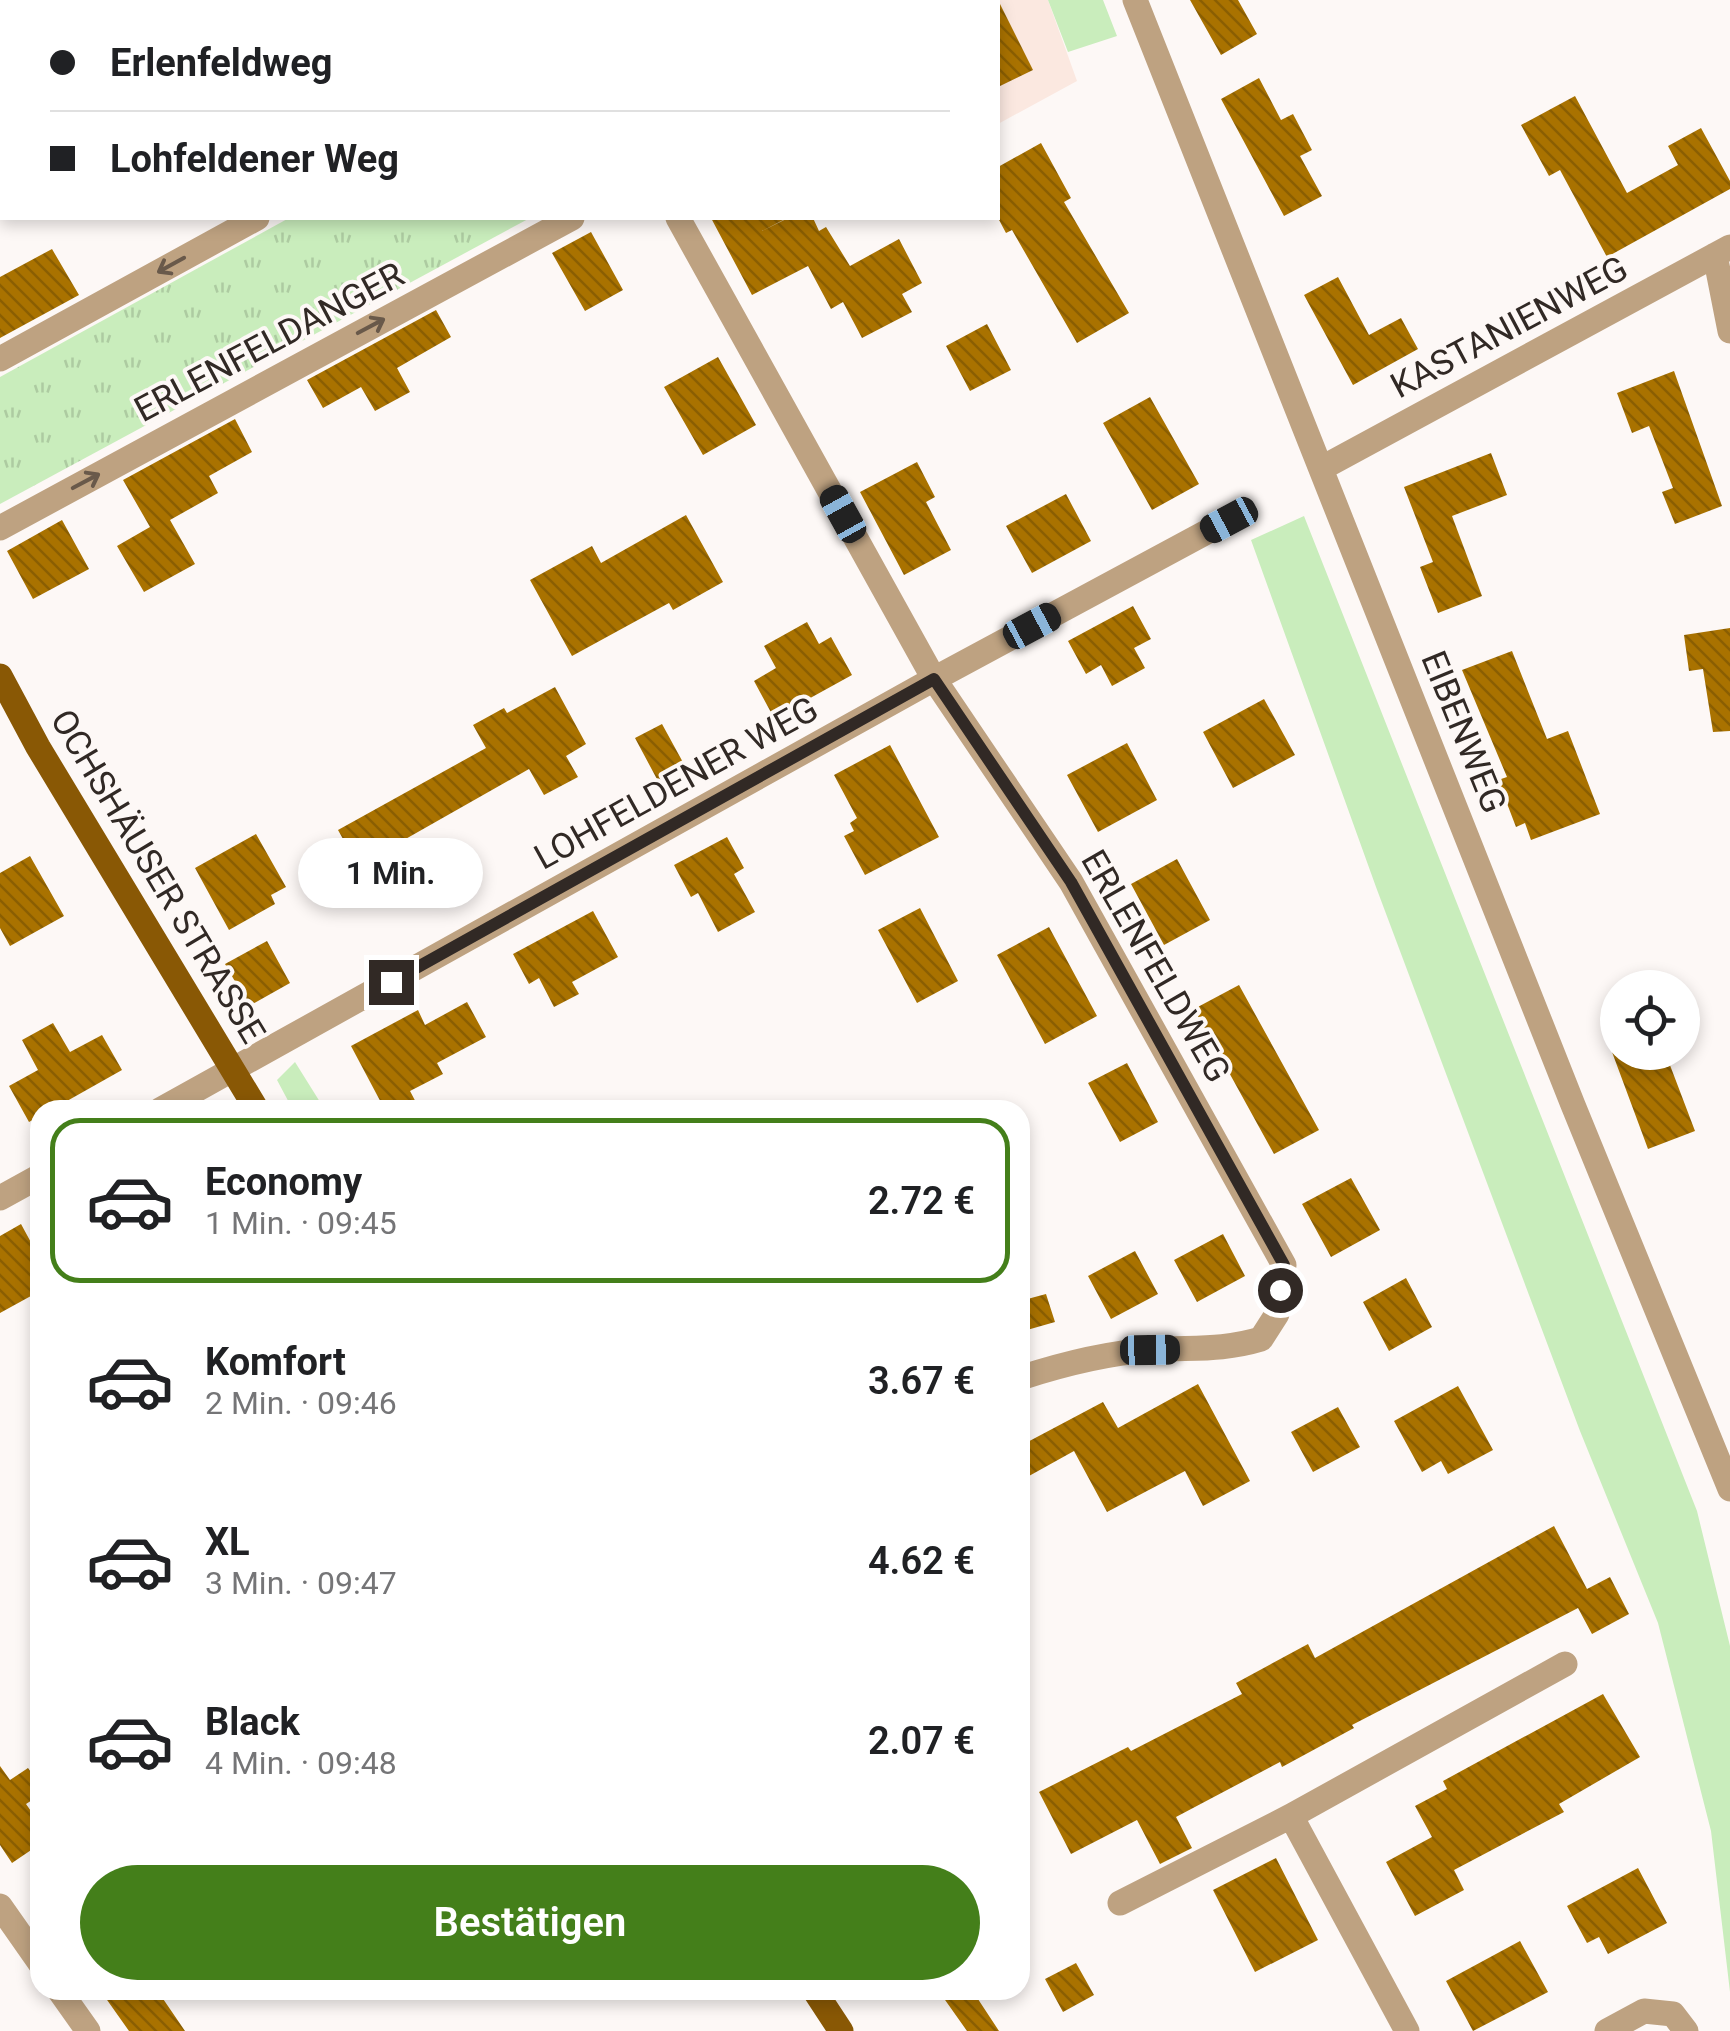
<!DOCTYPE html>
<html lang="de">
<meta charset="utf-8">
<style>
:root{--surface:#fff;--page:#f2f2f2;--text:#202124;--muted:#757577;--line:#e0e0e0;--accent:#447f1a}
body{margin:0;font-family:Roboto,sans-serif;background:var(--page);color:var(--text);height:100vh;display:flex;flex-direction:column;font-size:38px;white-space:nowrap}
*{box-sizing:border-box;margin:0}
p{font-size:32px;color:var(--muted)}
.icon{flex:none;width:55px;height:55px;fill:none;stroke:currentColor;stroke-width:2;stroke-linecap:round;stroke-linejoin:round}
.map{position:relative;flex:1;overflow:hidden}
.side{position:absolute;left:30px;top:1100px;width:1000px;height:900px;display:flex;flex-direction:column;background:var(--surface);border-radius:30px;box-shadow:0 5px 15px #0003}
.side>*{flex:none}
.guide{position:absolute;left:0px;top:0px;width:1000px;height:220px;box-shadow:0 5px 15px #0003;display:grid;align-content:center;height:220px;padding:0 50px;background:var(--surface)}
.controls{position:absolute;left:1600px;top:970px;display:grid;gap:20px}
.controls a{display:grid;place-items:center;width:100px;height:100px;border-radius:50%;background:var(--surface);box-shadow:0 5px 15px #0003;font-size:50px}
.end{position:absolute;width:45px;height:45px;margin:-22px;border:12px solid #312925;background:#fff;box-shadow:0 0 0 5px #fff}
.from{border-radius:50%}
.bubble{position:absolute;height:70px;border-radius:35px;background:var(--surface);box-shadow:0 5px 15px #0003;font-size:32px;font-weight:600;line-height:70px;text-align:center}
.car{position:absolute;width:30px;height:60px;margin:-30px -15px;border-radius:12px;box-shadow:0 0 8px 2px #0007;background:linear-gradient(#222 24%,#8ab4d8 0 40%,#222 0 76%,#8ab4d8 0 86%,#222 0)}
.guide b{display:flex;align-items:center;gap:35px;height:95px;font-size:38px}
.guide b+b{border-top:2px solid var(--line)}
.guide i{width:25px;height:25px;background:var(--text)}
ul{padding:18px 0 0;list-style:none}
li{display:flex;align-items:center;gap:30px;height:165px;margin:0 20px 15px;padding:0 30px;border:5px solid transparent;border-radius:30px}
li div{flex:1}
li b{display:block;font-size:38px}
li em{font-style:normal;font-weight:600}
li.active{border-color:var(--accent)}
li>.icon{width:90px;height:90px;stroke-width:1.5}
.action{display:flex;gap:20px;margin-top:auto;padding:20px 50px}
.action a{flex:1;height:115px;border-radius:60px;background:var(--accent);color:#fff;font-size:40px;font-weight:600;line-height:115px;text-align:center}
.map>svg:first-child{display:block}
.built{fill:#fbe8e0}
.grass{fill:#c9edbc}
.park{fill:url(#park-tufts)}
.building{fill:url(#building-back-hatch)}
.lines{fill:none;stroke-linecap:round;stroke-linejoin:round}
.minor{stroke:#bea281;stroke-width:25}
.major{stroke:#895805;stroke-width:25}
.oneway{stroke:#69594a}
.route{stroke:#312925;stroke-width:12}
.labels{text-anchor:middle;stroke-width:8;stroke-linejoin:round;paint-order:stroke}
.street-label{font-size:35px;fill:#312925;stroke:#fdf8f6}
</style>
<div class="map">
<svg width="1730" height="2031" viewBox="0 0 1730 2031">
<defs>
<pattern id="park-tufts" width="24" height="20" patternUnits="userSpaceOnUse" patternTransform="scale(2.5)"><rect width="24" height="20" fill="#c9edbc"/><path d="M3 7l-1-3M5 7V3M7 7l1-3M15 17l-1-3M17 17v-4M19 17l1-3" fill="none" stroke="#adcba1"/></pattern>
<pattern id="building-back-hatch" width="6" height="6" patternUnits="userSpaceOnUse" patternTransform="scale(2.5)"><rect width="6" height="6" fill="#a97200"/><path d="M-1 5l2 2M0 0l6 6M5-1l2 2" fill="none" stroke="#8a5e02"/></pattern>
</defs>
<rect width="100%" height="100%" fill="#fdf8f6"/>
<!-- built -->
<path class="built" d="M 619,0 L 1048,0 L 1077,81 L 998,124 L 998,2 L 614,2 Z"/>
<!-- grass -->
<path class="grass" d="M 1048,0 L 1103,0 L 1117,36 L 1068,52 Z
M 1304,516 L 1697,1511 L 1730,1646 L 1730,1992 L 1711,1831 L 1658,1623 L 1580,1431 L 1376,887 L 1251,540 Z
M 295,1062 L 325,1110 L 293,1110 L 277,1080 Z"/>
<!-- park -->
<path class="park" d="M 289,218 L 530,218 L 0,504 L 0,377 Z"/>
<!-- building -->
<path class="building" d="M 998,0 L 1033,70 L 998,87 Z
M 1190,0 L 1238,0 L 1257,34 L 1221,55 Z
M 1259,78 L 1281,120 L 1293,114 L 1312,150 L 1300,156 L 1322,196 L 1284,216 L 1221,99 Z
M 1575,96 L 1627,193 L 1678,165 L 1668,146 L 1701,128 L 1730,181 L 1730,189 L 1607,257 L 1560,170 L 1549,176 L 1521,125 Z
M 1041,143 L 1071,198 L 1064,202 L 1129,313 L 1077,343 L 1012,230 L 1006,233 L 998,218 L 998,167 Z
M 711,218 L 787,218 L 762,231 L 788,218 L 813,218 L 819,231 L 826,227 L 850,266 L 899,239 L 922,283 L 902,294 L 912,312 L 862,338 L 843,302 L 831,309 L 808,266 L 752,295 Z
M 591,232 L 623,290 L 585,311 L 552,253 Z
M 52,249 L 79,295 L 0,338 L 0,277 Z
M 1338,277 L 1369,335 L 1401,318 L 1418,349 L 1353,385 L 1304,295 Z
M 436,310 L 451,337 L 397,368 L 410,392 L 375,411 L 361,387 L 323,408 L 307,380 Z
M 987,324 L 1011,370 L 970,391 L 946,346 Z
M 718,357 L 756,425 L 703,455 L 664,387 Z
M 1674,371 L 1722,506 L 1675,524 L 1662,492 L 1673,488 L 1649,426 L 1632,433 L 1617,393 Z
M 1150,397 L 1199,484 L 1152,510 L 1103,423 Z
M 235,419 L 252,452 L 209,476 L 218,493 L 170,520 L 195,564 L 144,592 L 117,546 L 150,527 L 123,480 Z
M 1491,453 L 1507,495 L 1452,516 L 1482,596 L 1438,613 L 1420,567 L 1433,562 L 1404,487 Z
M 917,462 L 935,497 L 926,502 L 951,550 L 904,575 L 860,492 Z
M 1066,494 L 1091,541 L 1032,573 L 1006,526 Z
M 686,515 L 723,582 L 673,610 L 669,603 L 572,656 L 530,580 L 592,546 L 601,563 Z
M 62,520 L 89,569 L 33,599 L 7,551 Z
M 1133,606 L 1151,639 L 1134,648 L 1145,668 L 1112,686 L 1101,665 L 1086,674 L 1068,641 Z
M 807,622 L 819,644 L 831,637 L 852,675 L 774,718 L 754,681 L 776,668 L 764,646 Z
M 1730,628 L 1730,731 L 1713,732 L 1703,669 L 1689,671 L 1684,635 Z
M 1512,651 L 1547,739 L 1568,731 L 1600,814 L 1531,840 L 1525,823 L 1516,827 L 1498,780 L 1507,777 L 1462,670 Z
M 555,687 L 586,744 L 566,756 L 578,777 L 544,795 L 529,769 L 358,866 L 338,830 L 486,748 L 473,725 L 504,708 L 507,713 Z
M 1264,699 L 1295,755 L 1233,788 L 1203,732 Z
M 662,724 L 685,766 L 658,781 L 635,738 Z
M 1127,743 L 1157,800 L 1098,832 L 1067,775 Z
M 890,745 L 939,837 L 865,875 L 844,836 L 854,831 L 850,823 L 857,818 L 834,775 Z
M 256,834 L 286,887 L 271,895 L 275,904 L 229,930 L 195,868 Z
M 727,837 L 744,868 L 734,874 L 755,912 L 718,932 L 698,893 L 691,897 L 674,865 Z
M 30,856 L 64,916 L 10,946 L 0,928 L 0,873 Z
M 1177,859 L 1210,920 L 1164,945 L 1131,884 Z
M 920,908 L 958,981 L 917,1003 L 878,930 Z
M 593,911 L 618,957 L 572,982 L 579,994 L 554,1007 L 539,978 L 529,984 L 513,954 Z
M 1049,927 L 1097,1016 L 1045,1044 L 997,955 Z
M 267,941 L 290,983 L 249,1006 L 225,964 Z
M 1239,985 L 1319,1130 L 1274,1154 L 1194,1009 Z
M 467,1002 L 486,1037 L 437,1063 L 443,1074 L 410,1091 L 420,1110 L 385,1110 L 351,1046 L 418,1010 L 425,1025 Z
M 53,1023 L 70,1052 L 102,1035 L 122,1070 L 51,1110 L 40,1110 L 40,1116 L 29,1122 L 9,1086 L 38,1070 L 22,1040 Z
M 1612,1052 L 1665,1052 L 1695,1131 L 1648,1149 Z
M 1127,1063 L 1158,1122 L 1120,1142 L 1088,1083 Z
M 1351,1178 L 1380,1230 L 1331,1257 L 1302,1204 Z
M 21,1224 L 40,1259 L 40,1291 L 0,1313 L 0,1236 Z
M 1223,1234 L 1245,1276 L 1197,1302 L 1174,1260 Z
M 1135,1251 L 1158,1294 L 1111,1319 L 1088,1276 Z
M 1406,1278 L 1432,1327 L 1389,1351 L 1363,1302 Z
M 1046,1294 L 1055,1322 L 1020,1332 L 1020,1301 Z
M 1198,1384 L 1250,1481 L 1203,1506 L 1185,1471 L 1107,1512 L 1074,1451 L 1020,1481 L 1020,1446 L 1103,1402 L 1118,1428 Z
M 1458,1386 L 1493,1450 L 1448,1474 L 1441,1461 L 1422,1472 L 1394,1421 Z
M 1338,1407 L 1360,1447 L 1313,1472 L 1291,1432 Z
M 1554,1526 L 1587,1589 L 1610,1577 L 1629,1614 L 1592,1634 L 1578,1608 L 1352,1725 L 1354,1728 L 1282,1767 L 1280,1762 L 1176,1817 L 1192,1848 L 1160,1864 L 1137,1820 L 1071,1854 L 1039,1792 L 1128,1747 L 1131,1751 L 1242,1694 L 1236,1683 L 1308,1644 L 1315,1658 Z
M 1603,1694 L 1640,1757 L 1559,1804 L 1564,1812 L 1454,1870 L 1464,1890 L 1415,1916 L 1386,1862 L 1432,1837 L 1415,1806 L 1447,1789 L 1443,1781 Z
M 0,1766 L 10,1780 L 28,1768 L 40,1785 L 40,1795 L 26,1804 L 40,1824 L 40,1844 L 12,1863 L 0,1845 Z
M 1276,1858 L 1318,1940 L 1255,1972 L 1213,1890 Z
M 1638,1868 L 1667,1923 L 1608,1954 L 1599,1937 L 1587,1943 L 1567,1906 Z
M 1520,1941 L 1548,1992 L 1473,2031 L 1446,1981 Z
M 1076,1963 L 1094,1995 L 1063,2012 L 1045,1979 Z
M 100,1990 L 157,1990 L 185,2031 L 129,2031 Z
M 938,1990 L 972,1990 L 999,2031 L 967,2031 Z"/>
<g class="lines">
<!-- minor -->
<path class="minor" d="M 558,0 L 560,2
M 1135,0 L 1573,1105 L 1730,1489
M 678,218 L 934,679 L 1071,882 L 1284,1265 L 1277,1314 L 1261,1339 C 1221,1351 1192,1347 1151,1350 C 1106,1353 1063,1364 1020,1378
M 1715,255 L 1730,331
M 0,359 L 257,218
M 1322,468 L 1730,247
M 0,528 L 572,218
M 160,1110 L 934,679 L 1229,520
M 0,1198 L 40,1176
M 1120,1903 L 1291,1816
M 0,1906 L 40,1963
M 59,1990 L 88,2031
M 1407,2031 L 1291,1816 L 1565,1664
M 1607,2031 L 1644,2011 L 1673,2014 L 1686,2031"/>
<!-- major -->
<path class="major" d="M 0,676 L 38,747 L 257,1110
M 814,1990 L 841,2031"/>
</g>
<!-- one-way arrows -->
<defs><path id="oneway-shaft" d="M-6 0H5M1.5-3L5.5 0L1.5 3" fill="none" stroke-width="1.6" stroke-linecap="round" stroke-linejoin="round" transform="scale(2.5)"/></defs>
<g class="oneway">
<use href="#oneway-shaft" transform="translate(171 265) rotate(151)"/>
<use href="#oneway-shaft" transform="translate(371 326) rotate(-28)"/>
<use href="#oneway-shaft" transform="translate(86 481) rotate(-28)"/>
</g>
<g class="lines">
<!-- route -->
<path class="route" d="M 391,982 L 934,679 L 1071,882 L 1284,1265 L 1280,1290"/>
</g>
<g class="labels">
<!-- street labels -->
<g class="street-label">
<text transform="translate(1509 327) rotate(-28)" y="12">KASTANIENWEG</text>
<text transform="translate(269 342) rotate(-28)" y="12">ERLENFELDANGER</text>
<text transform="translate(1464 732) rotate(68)" y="12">EIBENWEG</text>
<text transform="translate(676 783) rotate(-29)" y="12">LOHFELDENER WEG</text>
<text transform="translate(158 876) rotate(59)" y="12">OCHSHÄUSER STRASSE</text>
<text transform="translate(1156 966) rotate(60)" y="12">ERLENFELDWEG</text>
</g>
</g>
</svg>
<div class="controls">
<a><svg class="icon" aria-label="locate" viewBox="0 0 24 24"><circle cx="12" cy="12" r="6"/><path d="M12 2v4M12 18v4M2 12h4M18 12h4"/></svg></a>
</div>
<i class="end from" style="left:1280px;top:1290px"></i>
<i class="end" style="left:391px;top:982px"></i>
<div class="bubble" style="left:298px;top:838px;width:185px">1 Min.</div>
<i class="car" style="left:843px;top:514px;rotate:331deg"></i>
<i class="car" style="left:1229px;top:520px;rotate:242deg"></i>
<i class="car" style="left:1032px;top:626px;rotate:62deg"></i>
<i class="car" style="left:1150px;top:1350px;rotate:89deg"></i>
<div class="guide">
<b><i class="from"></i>Erlenfeldweg</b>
<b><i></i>Lohfeldener Weg</b>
</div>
<section class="side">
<ul>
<li class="active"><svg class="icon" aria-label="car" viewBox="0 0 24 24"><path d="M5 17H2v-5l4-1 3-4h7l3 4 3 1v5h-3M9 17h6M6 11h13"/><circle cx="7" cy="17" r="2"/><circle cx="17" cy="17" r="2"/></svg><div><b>Economy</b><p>1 Min. · 09:45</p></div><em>2.72 €</em></li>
<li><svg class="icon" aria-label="car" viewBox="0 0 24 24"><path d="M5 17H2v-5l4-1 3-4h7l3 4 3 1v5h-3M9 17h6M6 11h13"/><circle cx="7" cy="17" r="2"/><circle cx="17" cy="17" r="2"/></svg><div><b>Komfort</b><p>2 Min. · 09:46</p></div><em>3.67 €</em></li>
<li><svg class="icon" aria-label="car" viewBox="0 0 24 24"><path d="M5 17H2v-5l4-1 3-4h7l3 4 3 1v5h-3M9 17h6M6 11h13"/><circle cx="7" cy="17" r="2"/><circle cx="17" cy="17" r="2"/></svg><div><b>XL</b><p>3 Min. · 09:47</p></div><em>4.62 €</em></li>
<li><svg class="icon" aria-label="car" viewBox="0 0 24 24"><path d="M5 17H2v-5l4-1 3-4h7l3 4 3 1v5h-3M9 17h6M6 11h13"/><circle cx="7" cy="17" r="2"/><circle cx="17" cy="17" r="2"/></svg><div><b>Black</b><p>4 Min. · 09:48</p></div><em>2.07 €</em></li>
</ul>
<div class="action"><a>Bestätigen</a></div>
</section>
</div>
